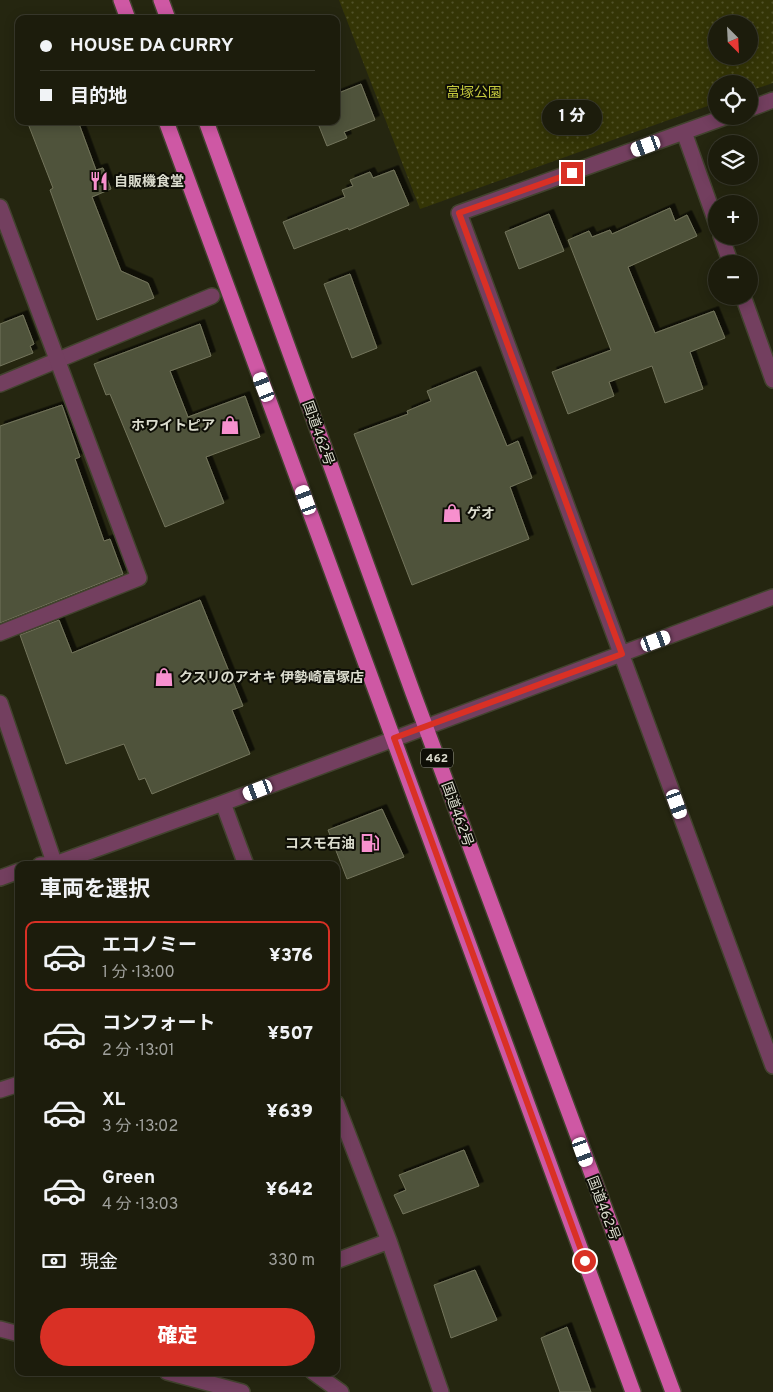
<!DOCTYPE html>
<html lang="ja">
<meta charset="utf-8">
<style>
:root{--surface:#1c1c0c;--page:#252515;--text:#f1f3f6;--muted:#a0a19d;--line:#3a3a2d;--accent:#d93025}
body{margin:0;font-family:Overpass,"Noto Sans JP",sans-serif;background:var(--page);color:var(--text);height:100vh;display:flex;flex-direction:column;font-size:19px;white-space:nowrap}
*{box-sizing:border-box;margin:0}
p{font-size:16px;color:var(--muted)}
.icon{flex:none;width:28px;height:28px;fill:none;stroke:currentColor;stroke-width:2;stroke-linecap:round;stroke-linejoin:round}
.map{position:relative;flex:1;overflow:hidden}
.sheet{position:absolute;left:15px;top:861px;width:325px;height:515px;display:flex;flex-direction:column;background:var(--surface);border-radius:10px;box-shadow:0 2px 12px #0003,0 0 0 1px var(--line)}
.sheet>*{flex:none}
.hud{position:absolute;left:15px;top:15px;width:325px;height:110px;border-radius:10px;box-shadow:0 2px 12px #0003,0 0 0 1px var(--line);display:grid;align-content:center;height:110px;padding:0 25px;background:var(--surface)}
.needle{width:32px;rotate:156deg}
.tools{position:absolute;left:708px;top:15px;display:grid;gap:10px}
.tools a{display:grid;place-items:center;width:50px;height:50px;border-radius:50%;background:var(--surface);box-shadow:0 2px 12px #0003,0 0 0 1px var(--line);font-size:25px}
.end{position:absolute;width:22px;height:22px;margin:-11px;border:6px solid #d93025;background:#fff;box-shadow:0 0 0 2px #fff}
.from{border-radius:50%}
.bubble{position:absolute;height:35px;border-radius:18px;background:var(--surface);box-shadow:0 2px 12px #0003,0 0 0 1px var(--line);font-size:16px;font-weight:800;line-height:35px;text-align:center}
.car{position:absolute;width:15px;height:30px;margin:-15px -8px;border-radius:6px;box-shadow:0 0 4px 1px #0007;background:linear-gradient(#fff 24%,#345 0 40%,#fff 0 76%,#345 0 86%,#fff 0)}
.hud b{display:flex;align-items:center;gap:18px;height:48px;font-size:19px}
.hud b+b{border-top:1px solid var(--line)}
.hud i{width:12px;height:12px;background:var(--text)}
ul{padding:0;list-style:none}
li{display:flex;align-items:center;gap:15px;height:70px;margin:0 10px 8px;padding:0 15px;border:2px solid transparent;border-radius:10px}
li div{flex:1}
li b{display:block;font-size:19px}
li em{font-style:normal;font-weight:800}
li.current{border-color:var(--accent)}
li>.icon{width:45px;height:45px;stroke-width:1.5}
h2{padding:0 25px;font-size:22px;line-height:60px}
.pay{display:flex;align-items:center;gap:12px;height:55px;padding:0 25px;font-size:19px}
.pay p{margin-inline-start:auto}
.cta{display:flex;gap:10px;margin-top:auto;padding:10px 25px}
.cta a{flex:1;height:58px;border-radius:30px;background:var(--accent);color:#fff;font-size:20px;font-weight:800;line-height:58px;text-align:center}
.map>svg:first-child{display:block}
.park{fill:url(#park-dots);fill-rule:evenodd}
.building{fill:#50523a;stroke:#73755c;filter:url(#shadow)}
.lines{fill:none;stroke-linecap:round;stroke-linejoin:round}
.service-casing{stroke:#42432e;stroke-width:18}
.minor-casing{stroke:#42432e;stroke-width:18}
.tertiary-casing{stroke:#42432e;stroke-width:18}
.trunk-casing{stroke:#42432e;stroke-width:18}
.service{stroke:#733f5f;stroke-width:15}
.minor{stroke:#733f5f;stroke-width:15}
.tertiary{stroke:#733f5f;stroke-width:15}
.trunk{stroke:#ce58a4;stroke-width:15}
.route{stroke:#d93025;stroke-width:6}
.labels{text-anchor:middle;stroke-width:4;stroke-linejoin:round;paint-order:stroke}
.shield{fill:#0e0e06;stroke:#9e9e92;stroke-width:1}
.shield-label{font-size:12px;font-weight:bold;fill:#dbdcce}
.park-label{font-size:14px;fill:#c5c93e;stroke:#0e0e06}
.poi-label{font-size:14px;font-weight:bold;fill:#dbdcce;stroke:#0e0e06;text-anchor:start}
.street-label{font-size:14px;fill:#dbdcce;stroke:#0e0e06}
</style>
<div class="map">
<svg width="773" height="1392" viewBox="0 0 773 1392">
<defs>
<pattern id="park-dots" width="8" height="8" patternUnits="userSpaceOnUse" patternTransform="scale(1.25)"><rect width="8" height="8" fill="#343506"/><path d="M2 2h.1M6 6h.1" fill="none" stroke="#515229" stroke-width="1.8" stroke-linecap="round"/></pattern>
<filter id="shadow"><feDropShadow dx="4.5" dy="-4.5" stdDeviation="0" flood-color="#0009"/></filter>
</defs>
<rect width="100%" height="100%" fill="#252610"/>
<!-- park -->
<path class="park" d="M 339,0 L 773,0 L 773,83 L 749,91 L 749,84 L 716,84 L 716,103 L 420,209 ZM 716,24 L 749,24 L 749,56 L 716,56 Z"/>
<!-- building -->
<path class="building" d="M 361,84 L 375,120 L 344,132 L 347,138 L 327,146 L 317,121 L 336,121 L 336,94 Z
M 27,121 L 78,121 L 96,170 L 103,168 L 111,189 L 92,197 L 121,271 L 148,283 L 154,298 L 97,320 L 50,190 L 53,188 Z
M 394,170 L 409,205 L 349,230 L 348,228 L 294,249 L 283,222 L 345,197 L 342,190 L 353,186 L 350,180 L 370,172 L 373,178 Z
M 670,208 L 675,221 L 687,215 L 697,236 L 628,267 L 655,333 L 714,311 L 725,338 L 690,352 L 703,389 L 665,403 L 652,366 L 609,382 L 614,396 L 568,414 L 552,372 L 611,350 L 568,240 L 589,231 L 592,237 L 610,230 L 612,234 Z
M 549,214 L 564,251 L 519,269 L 505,232 Z
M 350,274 L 377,348 L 352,358 L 324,284 Z
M 23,315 L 34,344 L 30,346 L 33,353 L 0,366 L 0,324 Z
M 200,324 L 211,356 L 170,371 L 188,417 L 245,396 L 260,437 L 206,457 L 224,503 L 165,527 L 110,394 L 106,395 L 94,364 Z
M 476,371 L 507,446 L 518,441 L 532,478 L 510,487 L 529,539 L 412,585 L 354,434 L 408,414 L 407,411 L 431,401 L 427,391 Z
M 62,405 L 80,457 L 75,459 L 104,541 L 110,539 L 123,574 L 0,623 L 0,426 Z
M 200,600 L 243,706 L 232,710 L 250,754 L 152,794 L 145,778 L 139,780 L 124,744 L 66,764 L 20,635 L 59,620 L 72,653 Z
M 382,809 L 404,857 L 347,879 L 328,830 Z
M 464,1150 L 479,1186 L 403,1214 L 394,1195 L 406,1190 L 399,1175 Z
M 475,1270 L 497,1320 L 451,1338 L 434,1285 Z
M 567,1327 L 591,1392 L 560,1392 L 541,1338 Z"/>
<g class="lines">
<!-- service casing -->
<g class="service-casing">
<path id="service" d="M 0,384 L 212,296
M 40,865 L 55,864
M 0,878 L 19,871
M 0,1090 L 19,1084
M 313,1372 L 341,1392"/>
</g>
<!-- minor casing -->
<g class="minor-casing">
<path id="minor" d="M 749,109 L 773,100
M 728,116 L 459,213 L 773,1066
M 684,132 L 716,222
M 0,207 L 139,578 L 0,633
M 721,236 L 731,264
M 743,296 L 773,380
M 0,703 L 55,865
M 223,803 L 246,865
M 55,864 L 223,803 L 773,597
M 336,1103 L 389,1241
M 336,1261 L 389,1241 L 441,1392"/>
</g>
<!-- tertiary casing -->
<g class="tertiary-casing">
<path id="tertiary" d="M 0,1329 L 19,1334
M 167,1372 L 242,1392"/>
</g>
<!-- trunk casing -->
<g class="trunk-casing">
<path id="trunk" d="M 121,0 L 128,19
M 161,0 L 168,19
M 166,121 L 381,705 L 633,1392
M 206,121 L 413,693 L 673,1392"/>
</g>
<!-- service -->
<use href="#service" class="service"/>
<!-- minor -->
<use href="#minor" class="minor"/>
<!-- tertiary -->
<use href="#tertiary" class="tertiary"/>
<!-- trunk -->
<use href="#trunk" class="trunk"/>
</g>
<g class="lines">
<!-- route -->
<path class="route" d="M 572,173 L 459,213 L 622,654 L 394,738 L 585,1261"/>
</g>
<!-- icons -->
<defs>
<g id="restaurant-bare" transform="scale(1.5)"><path d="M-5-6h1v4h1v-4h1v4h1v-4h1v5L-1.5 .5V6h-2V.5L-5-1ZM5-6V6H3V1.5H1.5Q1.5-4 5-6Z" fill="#f790ce" stroke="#0e0e06" stroke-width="2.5" paint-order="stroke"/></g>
<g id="shop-bare" transform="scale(1.5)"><path d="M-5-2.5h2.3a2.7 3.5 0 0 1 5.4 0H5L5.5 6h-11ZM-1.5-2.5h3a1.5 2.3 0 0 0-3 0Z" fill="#f790ce" stroke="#0e0e06" stroke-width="2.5" paint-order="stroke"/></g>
<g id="fuel-bare" transform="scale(1.5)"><path d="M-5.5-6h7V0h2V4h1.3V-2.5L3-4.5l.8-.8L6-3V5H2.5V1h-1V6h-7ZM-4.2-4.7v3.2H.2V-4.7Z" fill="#f790ce" stroke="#0e0e06" stroke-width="2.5" paint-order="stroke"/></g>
</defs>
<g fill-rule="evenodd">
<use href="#restaurant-bare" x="99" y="181"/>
<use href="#shop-bare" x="230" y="425"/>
<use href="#shop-bare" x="452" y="513"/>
<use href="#shop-bare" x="164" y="677"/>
<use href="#fuel-bare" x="370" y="843"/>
</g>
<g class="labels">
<!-- shield labels -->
<rect class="shield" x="421" y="748.5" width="32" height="19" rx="4"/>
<g class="shield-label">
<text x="437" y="762">462</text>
</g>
<!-- park labels -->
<g class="park-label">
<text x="474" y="97">富塚公園</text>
</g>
<!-- poi labels -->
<g class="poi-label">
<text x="114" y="186">自販機食堂</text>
<text x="215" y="430" text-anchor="end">ホワイトピア</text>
<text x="467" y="518">ゲオ</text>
<text x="179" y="682">クスリのアオキ 伊勢崎富塚店</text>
<text x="355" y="848" text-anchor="end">コスモ石油</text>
</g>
<!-- street labels -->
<g class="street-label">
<text transform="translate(319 433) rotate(70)" y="5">国道462号</text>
<text transform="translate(458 814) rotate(70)" y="5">国道462号</text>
<text transform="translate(604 1208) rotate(69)" y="5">国道462号</text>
</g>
</g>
</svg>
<div class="tools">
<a><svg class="needle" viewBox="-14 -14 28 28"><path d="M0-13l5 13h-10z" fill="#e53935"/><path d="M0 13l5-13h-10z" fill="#a0a19d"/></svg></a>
<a><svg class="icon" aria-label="locate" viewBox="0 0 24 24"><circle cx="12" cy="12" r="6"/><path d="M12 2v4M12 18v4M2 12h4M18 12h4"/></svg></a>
<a><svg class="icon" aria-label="layers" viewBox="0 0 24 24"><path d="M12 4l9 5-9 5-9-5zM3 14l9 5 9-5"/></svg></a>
<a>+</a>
<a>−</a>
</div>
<i class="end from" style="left:585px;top:1261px"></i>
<i class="end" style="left:572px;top:173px"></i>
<div class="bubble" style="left:542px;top:100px;width:60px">1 分</div>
<i class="car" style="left:646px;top:146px;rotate:250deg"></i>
<i class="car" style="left:264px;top:387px;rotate:339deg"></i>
<i class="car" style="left:306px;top:500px;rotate:340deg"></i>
<i class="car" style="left:656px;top:641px;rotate:70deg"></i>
<i class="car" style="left:258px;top:790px;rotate:249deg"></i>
<i class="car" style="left:677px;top:804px;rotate:160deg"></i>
<i class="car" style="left:583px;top:1152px;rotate:160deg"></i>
<div class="hud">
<b><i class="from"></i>HOUSE DA CURRY</b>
<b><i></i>目的地</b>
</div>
<section class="sheet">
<h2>車両を選択</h2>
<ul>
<li class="current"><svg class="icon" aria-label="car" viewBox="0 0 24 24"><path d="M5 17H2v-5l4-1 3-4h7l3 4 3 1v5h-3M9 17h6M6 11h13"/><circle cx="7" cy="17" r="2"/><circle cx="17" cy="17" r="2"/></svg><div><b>エコノミー</b><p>1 分 · 13:00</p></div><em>¥376</em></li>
<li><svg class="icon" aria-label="car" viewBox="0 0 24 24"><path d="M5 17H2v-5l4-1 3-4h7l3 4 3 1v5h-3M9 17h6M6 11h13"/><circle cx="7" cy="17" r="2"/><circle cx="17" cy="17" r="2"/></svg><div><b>コンフォート</b><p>2 分 · 13:01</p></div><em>¥507</em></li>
<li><svg class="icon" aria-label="car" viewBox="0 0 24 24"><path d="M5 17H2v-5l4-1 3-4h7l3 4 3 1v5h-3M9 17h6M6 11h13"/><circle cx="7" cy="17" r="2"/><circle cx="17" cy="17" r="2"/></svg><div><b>XL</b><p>3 分 · 13:02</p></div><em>¥639</em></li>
<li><svg class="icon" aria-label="car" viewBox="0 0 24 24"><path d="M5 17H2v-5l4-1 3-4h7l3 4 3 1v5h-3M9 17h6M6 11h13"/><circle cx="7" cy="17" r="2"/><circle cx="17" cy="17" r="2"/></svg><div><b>Green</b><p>4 分 · 13:03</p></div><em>¥642</em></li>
</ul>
<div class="pay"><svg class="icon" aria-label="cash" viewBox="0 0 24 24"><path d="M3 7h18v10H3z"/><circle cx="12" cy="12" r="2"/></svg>現金<p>330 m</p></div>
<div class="cta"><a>確定</a></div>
</section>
</div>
